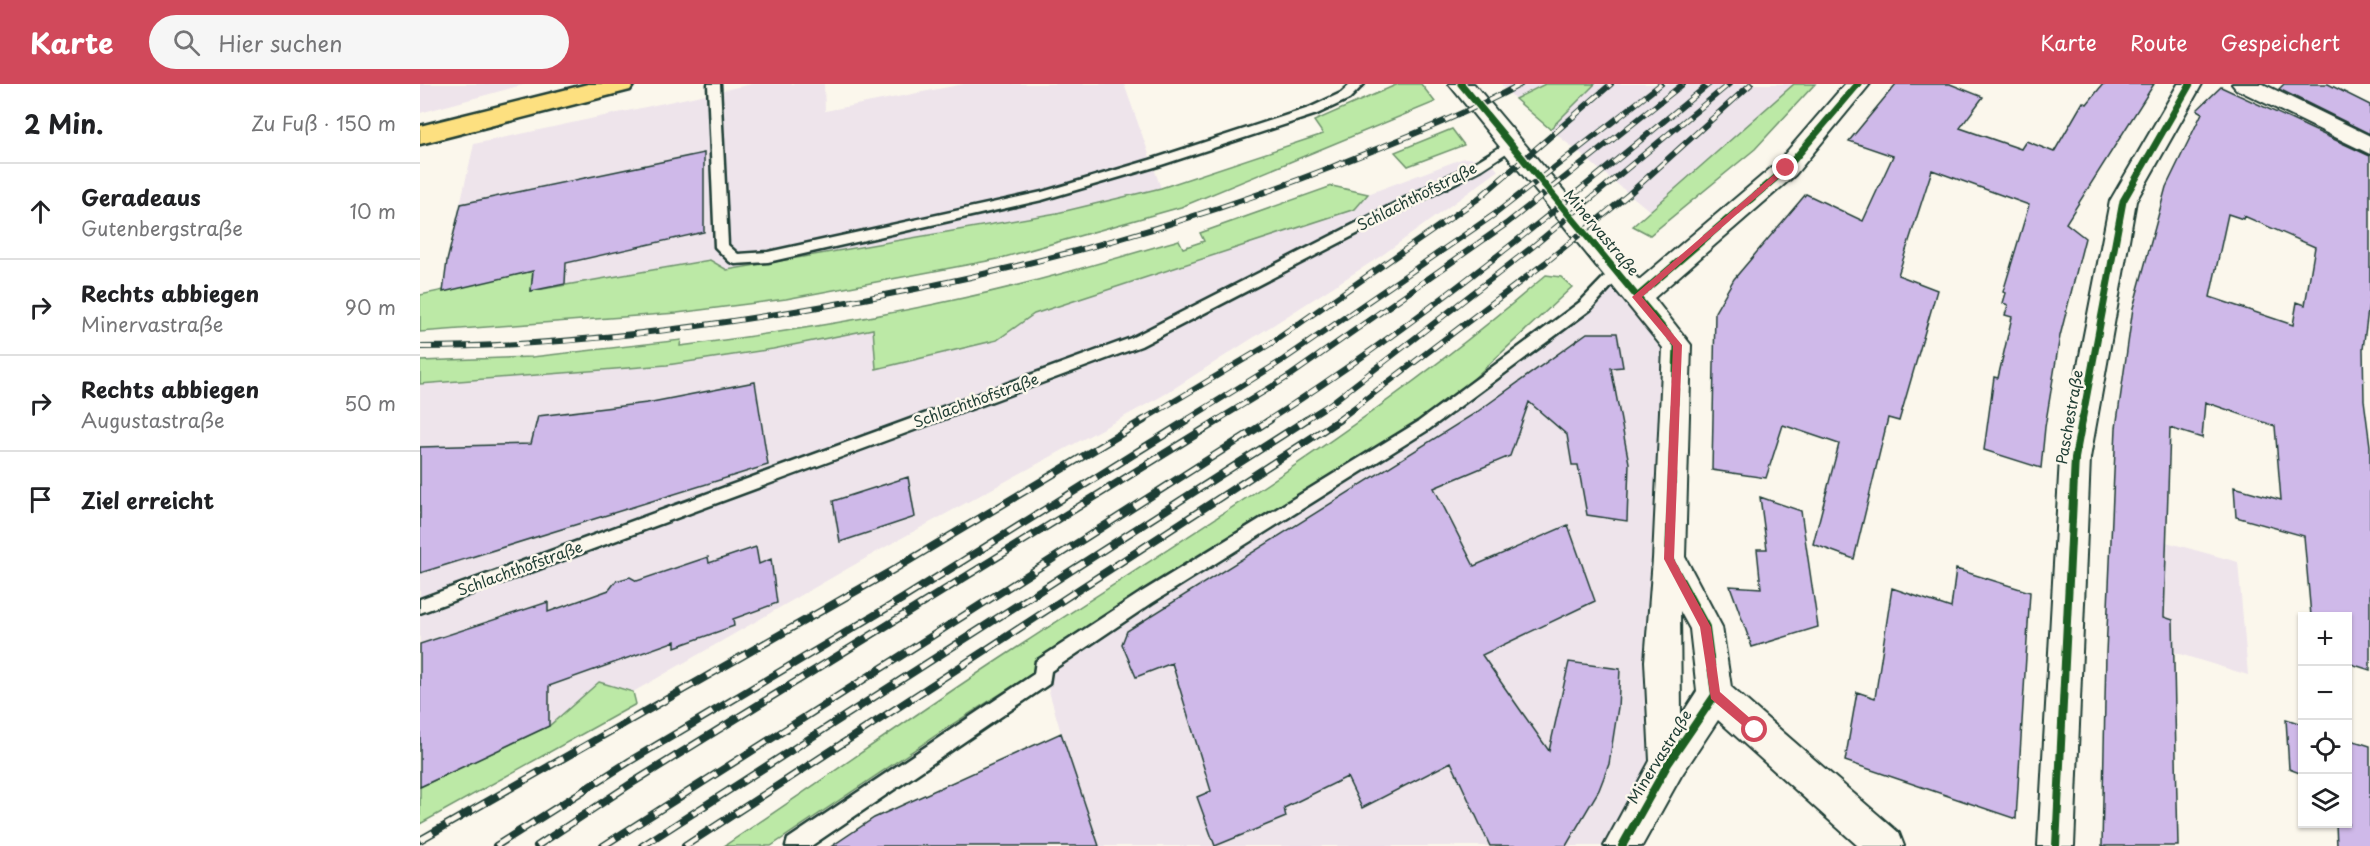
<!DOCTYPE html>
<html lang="de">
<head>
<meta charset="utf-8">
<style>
	:root { --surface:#fff; --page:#f6f6f6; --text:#202124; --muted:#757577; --line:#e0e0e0; --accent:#d1495b }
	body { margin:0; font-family:"Playpen Sans",sans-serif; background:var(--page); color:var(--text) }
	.controls { position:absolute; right:18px; bottom:18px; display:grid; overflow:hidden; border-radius:0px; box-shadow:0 2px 4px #0004 }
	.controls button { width:54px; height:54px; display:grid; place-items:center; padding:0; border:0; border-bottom:2px solid var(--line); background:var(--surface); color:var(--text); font:30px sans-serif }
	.stop { position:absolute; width:18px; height:18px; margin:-14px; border:4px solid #d1495b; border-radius:50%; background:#fff }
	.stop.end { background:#d1495b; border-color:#fff; box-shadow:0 2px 6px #0008 }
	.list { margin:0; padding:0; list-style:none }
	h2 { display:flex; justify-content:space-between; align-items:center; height:78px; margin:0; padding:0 24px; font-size:26px }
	h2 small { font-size:20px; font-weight:400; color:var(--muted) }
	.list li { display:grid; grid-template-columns:39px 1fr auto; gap:18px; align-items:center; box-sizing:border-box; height:96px; padding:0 24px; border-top:2px solid var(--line) }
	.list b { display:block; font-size:22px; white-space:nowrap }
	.list p { margin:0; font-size:20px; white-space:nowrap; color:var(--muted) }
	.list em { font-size:20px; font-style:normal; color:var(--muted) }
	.icon { flex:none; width:33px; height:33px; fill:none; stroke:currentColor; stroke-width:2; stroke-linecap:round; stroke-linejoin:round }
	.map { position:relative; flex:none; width:1950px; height:762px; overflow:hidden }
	header { display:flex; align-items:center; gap:36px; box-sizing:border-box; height:84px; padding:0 30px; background:var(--accent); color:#fff }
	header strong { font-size:28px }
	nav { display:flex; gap:33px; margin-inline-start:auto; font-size:21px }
	.search { width:420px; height:54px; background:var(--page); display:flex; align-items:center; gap:15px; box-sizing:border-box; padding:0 21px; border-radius:33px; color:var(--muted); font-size:22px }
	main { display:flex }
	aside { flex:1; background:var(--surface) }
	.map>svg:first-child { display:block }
	.built { fill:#eee4eb }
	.green { fill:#bce9a6; stroke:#6e936d; stroke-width:1.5 }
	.building { fill:#cfb9e9; stroke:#1f3d34; stroke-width:1.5; fill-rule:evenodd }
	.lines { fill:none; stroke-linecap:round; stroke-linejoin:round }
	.lane-casing { stroke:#1f3d34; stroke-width:5 }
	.street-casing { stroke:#1f3d34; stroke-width:4 }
	.primary-casing { stroke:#1f3d34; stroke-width:5 }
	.lane { fill:#fbf7ec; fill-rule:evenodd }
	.street { fill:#fbf7ec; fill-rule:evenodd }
	.primary { fill:#fde080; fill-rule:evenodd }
	.rail-far1-casing { stroke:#1f3d34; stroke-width:6 }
	.rail-casing { stroke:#1f3d34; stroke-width:8 }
	.rail-far1 { stroke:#fbf7ec; stroke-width:4; stroke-dasharray:12; stroke-linecap:butt }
	.rail { stroke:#fbf7ec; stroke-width:5; stroke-dasharray:15; stroke-linecap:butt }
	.cycleway-far1-casing { stroke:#fbf7ec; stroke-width:10 }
	.cycleway-casing { stroke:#fbf7ec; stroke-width:12 }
	.cycleway-far1 { stroke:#1b5e20; stroke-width:7 }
	.cycleway { stroke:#1b5e20; stroke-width:8 }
	.route { fill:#d1495b }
	.labels { text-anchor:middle; stroke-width:5; stroke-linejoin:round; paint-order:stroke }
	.street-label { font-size:15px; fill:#1f3d34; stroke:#fbf7ec }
</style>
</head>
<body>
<header>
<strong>Karte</strong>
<div class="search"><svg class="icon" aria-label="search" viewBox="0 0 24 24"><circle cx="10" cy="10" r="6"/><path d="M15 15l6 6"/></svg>Hier suchen</div>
<nav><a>Karte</a><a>Route</a><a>Gespeichert</a></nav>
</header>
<main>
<aside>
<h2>2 Min.<small>Zu Fuß · 150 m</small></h2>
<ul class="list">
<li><svg class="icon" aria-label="ahead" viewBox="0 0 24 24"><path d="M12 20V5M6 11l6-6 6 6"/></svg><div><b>Geradeaus</b><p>Gutenbergstraße</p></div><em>10 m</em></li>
<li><svg class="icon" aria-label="right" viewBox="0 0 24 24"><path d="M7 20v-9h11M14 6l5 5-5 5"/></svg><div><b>Rechts abbiegen</b><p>Minervastraße</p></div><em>90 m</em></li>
<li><svg class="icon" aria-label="right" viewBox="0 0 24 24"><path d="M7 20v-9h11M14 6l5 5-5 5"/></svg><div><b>Rechts abbiegen</b><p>Augustastraße</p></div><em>50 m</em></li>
<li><svg class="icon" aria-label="arrive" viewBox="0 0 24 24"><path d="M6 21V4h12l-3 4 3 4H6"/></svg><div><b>Ziel erreicht</b></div></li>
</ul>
</aside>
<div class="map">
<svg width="1950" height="762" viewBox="0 0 1950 762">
	<rect width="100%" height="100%" fill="#fbf7ec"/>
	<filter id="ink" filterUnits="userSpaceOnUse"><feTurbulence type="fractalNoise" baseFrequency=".0167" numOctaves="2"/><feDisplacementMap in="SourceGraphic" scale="12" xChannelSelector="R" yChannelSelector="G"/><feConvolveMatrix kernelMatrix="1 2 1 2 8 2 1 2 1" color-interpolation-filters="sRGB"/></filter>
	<g filter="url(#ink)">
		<path class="built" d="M 0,0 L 106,0 L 0,29 Z
			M 332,0 L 404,0 L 405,27 L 544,0 L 704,0 L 741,104 L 637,129 L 307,186 L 290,176 L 111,207 L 113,188 L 23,208 L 27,177 L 54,60 Z
			M 1081,0 L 1123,0 L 1095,15 Z
			M 1175,0 L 1374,0 L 1230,127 L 1130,45 Z
			M 1044,74 L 1069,75 L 1078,87 L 961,172 L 742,312 L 467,462 L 213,608 L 179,598 L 129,642 L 0,703 L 0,300 L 247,281 L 353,265 L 454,245 L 763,166 L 930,106 L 948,110 Z
			M 1196,189 L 1257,261 L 1248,680 L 1202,762 L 412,762 L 455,733 L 641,649 L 622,583 L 862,429 L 1165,222 Z
			M 1696,344 L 1750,361 L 1746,458 L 1818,478 L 1828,591 L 1688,548 Z"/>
		<path class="green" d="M 978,0 L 1001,0 L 1015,18 L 761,123 L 578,175 L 366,215 L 257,229 L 0,248 L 0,211 L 113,187 L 111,207 L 290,176 L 307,186 L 637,129 L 741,104 L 903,50 L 894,37 Z
			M 1125,0 L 1175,0 L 1130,45 L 1095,15 Z
			M 1374,0 L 1395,0 L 1335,65 L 1230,151 L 1213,142 Z
			M 1032,45 L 1044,61 L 988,82 L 975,68 Z
			M 912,102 L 948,110 L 935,125 L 614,230 L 577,256 L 456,285 L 453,245 L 353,265 L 247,281 L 0,300 L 0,277 L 112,273 L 261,256 L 260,262 C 352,250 443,236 534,216 C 610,200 684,178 759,156 L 763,164 L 784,157 L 780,149 Z
			M 1126,191 L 1141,193 L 1152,203 L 1003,342 L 530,642 L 351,762 L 304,762 C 405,695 503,624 604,559 C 783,442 965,331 1126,191 Z
			M 179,598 L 213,608 L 216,620 L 0,740 L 0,703 L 129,642 Z"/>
		<path class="building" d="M 1476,0 L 1530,0 L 1563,13 L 1540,44 L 1601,65 L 1606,57 L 1634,68 L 1663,18 L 1667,20 L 1683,0 L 1734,0 L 1646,139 L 1665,154 L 1640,252 L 1625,343 L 1621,384 L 1564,366 L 1574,293 L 1578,294 L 1592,233 L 1585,231 L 1588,221 L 1583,219 L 1586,209 L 1583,208 L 1609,121 L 1512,86 L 1478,191 L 1517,206 L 1479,337 L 1468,334 L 1434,475 L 1393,460 L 1419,360 L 1363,341 L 1346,394 L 1292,386 L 1295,228 L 1314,195 L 1386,110 L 1443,137 L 1473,72 L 1429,57 Z
			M 1864,0 L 1908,0 L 1950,21 L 1950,50 L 1859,5 Z
			M 1801,3 L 1950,72 L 1950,211 L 1943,265 L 1944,316 L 1950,362 L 1950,586 L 1928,579 L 1928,532 L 1891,532 L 1884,452 L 1816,433 L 1814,403 L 1861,416 L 1855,342 L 1785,318 L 1782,354 L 1750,344 L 1744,533 L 1753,536 L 1758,762 L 1682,762 L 1686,569 L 1696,344 L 1713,224 L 1746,103 L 1782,29 L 1777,26 ZM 1808,130 L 1823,135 L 1824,132 L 1895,163 L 1885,221 L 1877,218 L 1873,241 L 1790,213 Z
			M 284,69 L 284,148 L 146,179 L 145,200 L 111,207 L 113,187 L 23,208 L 27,177 L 41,120 Z
			M 1167,249 L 1197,249 L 1203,283 L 1191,284 L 1209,379 L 1207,437 L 1167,431 L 1158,381 L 1152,381 L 1147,351 L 1109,318 L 1090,372 L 1014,404 L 1054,482 L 1148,441 L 1175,517 L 1062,571 L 1129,667 L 1149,578 L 1200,585 L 1198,623 L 1189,680 L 1179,706 L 1146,762 L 1070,762 L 1031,678 L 942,724 L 927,693 L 864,724 L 866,733 L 795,762 L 777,713 L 791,707 L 752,579 L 716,593 L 702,560 L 707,547 L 1057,328 Z
			M 335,298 L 348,381 L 0,489 L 0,363 L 111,360 L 118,332 L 227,319 Z
			M 488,393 L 495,433 L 420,458 L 413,417 Z
			M 1340,413 L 1381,427 L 1398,543 L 1332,563 L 1310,502 L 1341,504 L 1337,465 L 1347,465 Z
			M 336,463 L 339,480 L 351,475 L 357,519 L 313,535 L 314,542 L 255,563 L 255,557 L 129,602 L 129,642 L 0,703 L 0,560 L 128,518 L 128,528 L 189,506 L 196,497 L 210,493 L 217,497 L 288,473 L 289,479 Z
			M 1536,485 L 1610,508 L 1596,735 L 1425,677 L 1437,608 L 1455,614 L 1472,504 L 1531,524 Z
			M 1866,635 L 1882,640 L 1882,690 L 1869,685 Z
			M 641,649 L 679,762 L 412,762 L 454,734 Z
			M 1928,655 L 1950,662 L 1950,762 L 1917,762 L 1916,740 L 1928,740 Z"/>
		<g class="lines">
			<g class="lane-casing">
				<path id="lane" d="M 288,0 L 300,0 L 308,161 L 318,170 L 348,168 L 622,108 L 730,76 L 889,24 L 921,9 L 931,0 L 944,0 L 929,15 L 897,30 L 738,82 L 622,116 L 348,178 L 315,180 L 310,178 L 295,163 Z
					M 1090,57 L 1094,58 L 1094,64 L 1062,85 L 721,262 L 0,529 L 0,515 L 711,254 L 1054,79 Z
					M 1196,184 L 1203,189 L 1201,192 L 1170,226 L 1008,346 L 732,519 L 631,587 L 629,600 L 391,762 L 366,762 L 368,755 L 614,590 L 616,577 L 720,509 L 998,338 L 1160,218 L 1191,186 Z"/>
			</g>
			<g class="street-casing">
				<path id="street" d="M 1029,0 L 1054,0 L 1219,196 L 1357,79 L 1425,0 L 1450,0 L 1375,91 L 1234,214 L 1271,261 L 1265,473 L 1302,543 L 1311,603 L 1479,749 L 1484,762 L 1438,762 L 1298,636 L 1261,692 L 1222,762 L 1184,762 L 1230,677 L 1225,577 L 1233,475 L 1243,264 ZM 1260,527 L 1270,545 L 1277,607 L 1261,632 Z
					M 1758,0 L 1782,0 L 1716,117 L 1670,374 L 1654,762 L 1618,762 L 1640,374 L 1690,117 Z
					M 1812,0 L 1843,0 L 1950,52 L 1950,70 L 1816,5 Z"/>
			</g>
			<g class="primary-casing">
				<path id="primary" d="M 168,0 L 214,0 L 210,6 L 0,60 L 0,42 Z"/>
			</g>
			<use href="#lane" class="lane"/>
			<use href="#street" class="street"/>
			<use href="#primary" class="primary"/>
			<g class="rail-far1-casing">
				<path id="rail-far1" d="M 0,263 C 130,263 259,247 387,225 C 567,195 743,149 912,83 C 976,57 1040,33 1101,0
					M 721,337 L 850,260 L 1059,114 L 1191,0
					M 765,337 L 863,276 L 1075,130 L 1241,0
					M 796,337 L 871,291 L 1086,140 L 1263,0
					M 847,337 C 1003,237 1146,118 1289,0
					M 883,337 L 910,320 L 1111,164 L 1309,0
					M 917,337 L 1125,179 L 1209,110 L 1331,0"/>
			</g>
			<g class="rail-casing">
				<path id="rail" d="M 0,756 L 473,486 L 724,336
					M 76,762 L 210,677 L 482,515 L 768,336
					M 117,762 L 212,699 L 799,336
					M 183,762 L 850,336
					M 222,762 L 886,336
					M 265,762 L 919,336"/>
			</g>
			<use href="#rail-far1" class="rail-far1"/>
			<use href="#rail" class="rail"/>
			<g class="cycleway-far1-casing">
				<path id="cycleway-far1" d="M 1041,0 L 1257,261 L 1254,337
					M 1217,213 L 1366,85 L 1438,0
					M 1662,337 L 1703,117 L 1770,0"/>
			</g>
			<g class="cycleway-casing">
				<path id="cycleway" d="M 1202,762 L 1248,680 L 1295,611 L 1286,543 L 1249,475 L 1254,336
					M 1636,762 L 1655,374 L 1662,336"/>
			</g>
			<use href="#cycleway-far1" class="cycleway-far1"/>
			<use href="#cycleway" class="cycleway"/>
		</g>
	</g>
	<path class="route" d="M 1363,83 L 1370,84 L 1222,213 L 1262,261 L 1254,475 L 1291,543 L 1300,608 L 1339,642 L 1339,650 L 1335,652 L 1291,615 L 1280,543 L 1244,475 L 1253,262 L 1212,213 Z"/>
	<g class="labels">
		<g class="street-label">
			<text transform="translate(997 113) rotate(-27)" y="5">Schlachthofstraße</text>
			<text transform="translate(1181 149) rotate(50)" y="5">Minervastraße</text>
			<text transform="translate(556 317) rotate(-20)" y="5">Schlachthofstraße</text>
			<text transform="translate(1650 333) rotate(-80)" y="5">Paschestraße</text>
			<text transform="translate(100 485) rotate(-20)" y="5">Schlachthofstraße</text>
			<text transform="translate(1240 673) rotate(-58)" y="5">Minervastraße</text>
		</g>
	</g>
</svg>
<div class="controls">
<button>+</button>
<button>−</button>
<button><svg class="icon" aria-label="locate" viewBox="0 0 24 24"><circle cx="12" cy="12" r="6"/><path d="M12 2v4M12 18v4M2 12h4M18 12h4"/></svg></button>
<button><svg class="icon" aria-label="layers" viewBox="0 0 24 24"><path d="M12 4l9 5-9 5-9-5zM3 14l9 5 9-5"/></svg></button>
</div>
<div class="stop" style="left:1335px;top:646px"></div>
<div class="stop end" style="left:1366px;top:84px"></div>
</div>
</main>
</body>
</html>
